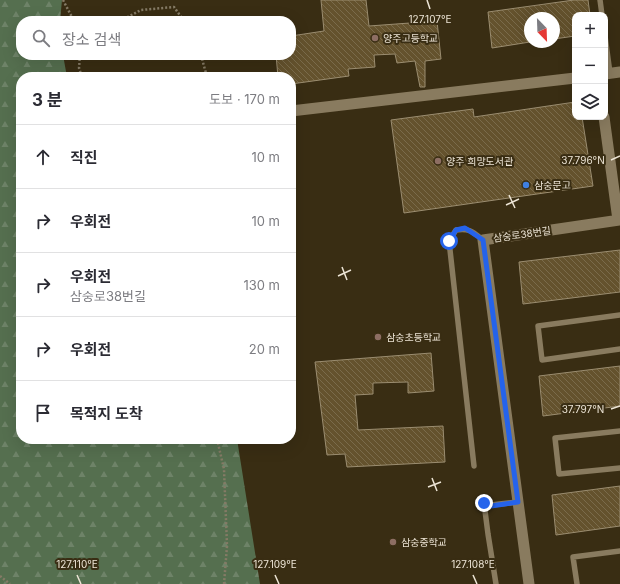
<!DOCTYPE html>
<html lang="ko">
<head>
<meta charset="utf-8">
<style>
	:root { --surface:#fff; --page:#f2f2f3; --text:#2b2b33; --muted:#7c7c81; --line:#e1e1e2 }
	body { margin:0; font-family:Inter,"Noto Sans KR",sans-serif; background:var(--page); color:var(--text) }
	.controls { position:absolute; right:12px; top:12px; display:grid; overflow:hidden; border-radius:8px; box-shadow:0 4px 16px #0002 }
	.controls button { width:36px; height:36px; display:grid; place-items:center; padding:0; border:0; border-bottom:1px solid var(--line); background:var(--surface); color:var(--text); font:20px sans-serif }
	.compass { position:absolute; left:524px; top:12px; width:36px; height:36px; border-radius:50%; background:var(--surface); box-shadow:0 4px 16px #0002; rotate:157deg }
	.stop { position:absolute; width:12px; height:12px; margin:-9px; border:3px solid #2563eb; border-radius:50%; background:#fff }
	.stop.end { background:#2563eb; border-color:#fff; box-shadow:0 1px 4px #0008 }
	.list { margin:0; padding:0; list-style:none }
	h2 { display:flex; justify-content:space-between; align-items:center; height:52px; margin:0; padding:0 16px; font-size:17px }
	h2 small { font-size:13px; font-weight:400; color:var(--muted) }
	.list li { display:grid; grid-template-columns:26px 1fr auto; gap:12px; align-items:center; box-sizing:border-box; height:64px; padding:0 16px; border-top:1px solid var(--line) }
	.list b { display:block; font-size:15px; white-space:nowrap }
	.list p { margin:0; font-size:13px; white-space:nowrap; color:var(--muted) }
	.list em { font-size:13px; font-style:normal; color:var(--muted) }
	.icon { flex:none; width:22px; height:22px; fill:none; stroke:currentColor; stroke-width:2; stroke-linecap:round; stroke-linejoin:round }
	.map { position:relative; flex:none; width:620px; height:584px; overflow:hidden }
	.search { position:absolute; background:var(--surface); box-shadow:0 4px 16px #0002; left:16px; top:16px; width:280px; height:44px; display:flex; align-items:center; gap:10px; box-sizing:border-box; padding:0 14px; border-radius:16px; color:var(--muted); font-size:15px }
	.panel { position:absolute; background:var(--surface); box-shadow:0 4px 16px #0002; left:16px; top:72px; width:280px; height:372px; border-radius:16px }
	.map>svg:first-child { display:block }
	.forest { fill:url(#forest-firs) }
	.building { fill:url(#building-back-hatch); stroke:#9b8d70 }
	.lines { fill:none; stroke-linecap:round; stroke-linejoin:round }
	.path { stroke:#857b66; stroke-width:2.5; stroke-dasharray:2 2; stroke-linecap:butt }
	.lane { stroke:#897b5f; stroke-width:5.5 }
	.street { stroke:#897b5f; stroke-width:11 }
	.route { stroke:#2563eb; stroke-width:5 }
	.ticks { fill:none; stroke:#ede5d6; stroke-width:1.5 }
	.education-dot { fill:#8d6e63; stroke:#392d13; stroke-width:1.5 }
	.shop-dot { fill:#3f7fe0; stroke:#392d13; stroke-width:1.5 }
	.labels { text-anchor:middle; stroke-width:4; stroke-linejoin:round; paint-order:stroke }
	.poi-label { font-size:10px; fill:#ede5d6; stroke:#392d13; text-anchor:start }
	.street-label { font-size:10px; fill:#ede5d6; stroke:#392d13 }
	.ticks-label { font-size:10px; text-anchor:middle; fill:#ede5d6; stroke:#392d13; stroke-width:4; stroke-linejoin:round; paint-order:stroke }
</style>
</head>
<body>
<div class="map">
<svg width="620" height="584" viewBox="0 0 620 584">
	<defs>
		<pattern id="forest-firs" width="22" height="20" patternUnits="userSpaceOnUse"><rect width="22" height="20" fill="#556f4f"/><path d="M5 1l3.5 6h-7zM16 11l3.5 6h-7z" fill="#6e8368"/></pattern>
		<pattern id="building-back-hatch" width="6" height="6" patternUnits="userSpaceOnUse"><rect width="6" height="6" fill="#64522d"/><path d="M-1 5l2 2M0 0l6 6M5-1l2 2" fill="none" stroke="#7a6b4b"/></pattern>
	</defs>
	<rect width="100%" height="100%" fill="#392d13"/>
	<path class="forest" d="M 0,0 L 62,0 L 60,21 L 21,21 L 21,55 L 63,55 L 67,77 L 21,77 L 21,439 L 237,439 L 260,584 L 0,584 Z"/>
	<path class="building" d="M 321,0 L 366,0 L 369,26 L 437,21 L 441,59 L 425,61 L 425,87 L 420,87 L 415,61 L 397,63 L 395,54 L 374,55 L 375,67 L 348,69 L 349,76 L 291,84 L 291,77 L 278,77 L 276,55 L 291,55 L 291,36 L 324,31 Z
		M 574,0 L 588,0 L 590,15 L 575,15 L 575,36 L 554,39 L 554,18 L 530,18 L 530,42 L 492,48 L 488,12 Z
		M 575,102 L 575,117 L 582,117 L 593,186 L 404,213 L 391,120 L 473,109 L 474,117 Z
		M 620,250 L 620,292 L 523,304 L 519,262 Z
		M 431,353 L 434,391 L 408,393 L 408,382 L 373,383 L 373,394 L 355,395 L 358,430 L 443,426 L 445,462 L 347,467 L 345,454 L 327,455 L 315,362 Z
		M 620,366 L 620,406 L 543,416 L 539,376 Z
		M 620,486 L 620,526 L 556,535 L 552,495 Z"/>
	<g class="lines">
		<path class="path" d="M 63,0 L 74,21
			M 120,21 L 141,10 L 174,7 L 184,21
			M 80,55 L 79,68 L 82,77
			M 201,55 L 207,77
			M 217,439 L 224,469 L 227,546 L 224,584
			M 0,576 L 10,584"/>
		<path class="lane" d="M 600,0 L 602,15
			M 605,36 L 610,73
			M 620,315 L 538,326 L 542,360 L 620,349
			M 620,431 L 555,438 L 559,474 L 620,468
			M 474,466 L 449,241 L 456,230 C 470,228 473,232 483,240
			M 496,584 L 488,534 L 484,503 L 491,505 L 518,502
			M 577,584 L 573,557 L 620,551"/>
		<path class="street" d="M 605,74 L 620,72
			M 291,111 L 575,78
			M 604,117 L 618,220
			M 529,584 L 483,240 L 620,220"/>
	</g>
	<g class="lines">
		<path class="route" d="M 449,241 L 456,230 L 465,228 L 483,240 L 518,502 L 491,506 L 484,503"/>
	</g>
	<path class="ticks" d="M 427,0 L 430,9M 611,160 L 620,156M 509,195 L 515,208M 506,205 L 519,199M 342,267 L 347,280M 338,276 L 351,270M 611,409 L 620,406M 432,478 L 437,491M 428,487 L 441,482M 77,575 L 81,584M 275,575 L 279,584M 473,575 L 477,584"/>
	<g class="education-dot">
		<circle cx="375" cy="38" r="4"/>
		<circle cx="438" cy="161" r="4"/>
		<circle cx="378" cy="337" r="4"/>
		<circle cx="393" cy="542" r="4"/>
	</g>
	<circle class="shop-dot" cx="526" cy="185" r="4"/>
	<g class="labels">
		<g class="poi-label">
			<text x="383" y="42">양주고등학교</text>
			<text x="446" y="165">양주 희망도서관</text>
			<text x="534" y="189">삼숭문고</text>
			<text x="386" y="341">삼숭초등학교</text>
			<text x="401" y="546">삼숭중학교</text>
		</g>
		<g class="street-label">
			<text transform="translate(522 234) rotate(-8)" y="4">삼숭로38번길</text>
		</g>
	</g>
	<g class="ticks-label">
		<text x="430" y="23">127.107°E</text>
		<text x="583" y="164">37.796°N</text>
		<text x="583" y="413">37.797°N</text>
		<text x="77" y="568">127.110°E</text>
		<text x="275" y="568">127.109°E</text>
		<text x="473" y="568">127.108°E</text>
	</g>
</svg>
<div class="controls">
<button>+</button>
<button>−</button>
<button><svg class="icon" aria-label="layers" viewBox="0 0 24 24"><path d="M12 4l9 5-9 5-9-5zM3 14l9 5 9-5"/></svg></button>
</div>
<svg class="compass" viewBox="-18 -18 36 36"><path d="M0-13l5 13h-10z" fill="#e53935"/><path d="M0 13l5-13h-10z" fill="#7c7c81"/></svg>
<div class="stop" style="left:449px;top:241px"></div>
<div class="stop end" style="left:484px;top:503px"></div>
<div class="search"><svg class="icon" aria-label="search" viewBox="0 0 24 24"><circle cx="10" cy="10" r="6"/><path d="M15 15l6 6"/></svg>장소 검색</div>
<section class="panel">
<h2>3 분<small>도보 · 170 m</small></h2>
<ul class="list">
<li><svg class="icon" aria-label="ahead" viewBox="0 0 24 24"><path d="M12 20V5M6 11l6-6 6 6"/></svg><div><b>직진</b></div><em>10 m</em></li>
<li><svg class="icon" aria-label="right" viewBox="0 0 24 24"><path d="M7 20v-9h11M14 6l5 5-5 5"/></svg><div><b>우회전</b></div><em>10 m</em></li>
<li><svg class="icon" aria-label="right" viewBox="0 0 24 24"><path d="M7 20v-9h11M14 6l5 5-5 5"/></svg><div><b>우회전</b><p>삼숭로38번길</p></div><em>130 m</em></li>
<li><svg class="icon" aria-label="right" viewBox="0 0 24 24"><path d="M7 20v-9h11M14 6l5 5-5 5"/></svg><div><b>우회전</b></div><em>20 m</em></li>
<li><svg class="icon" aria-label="arrive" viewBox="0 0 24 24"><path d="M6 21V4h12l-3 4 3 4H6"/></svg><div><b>목적지 도착</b></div></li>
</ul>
</section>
</div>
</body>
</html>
